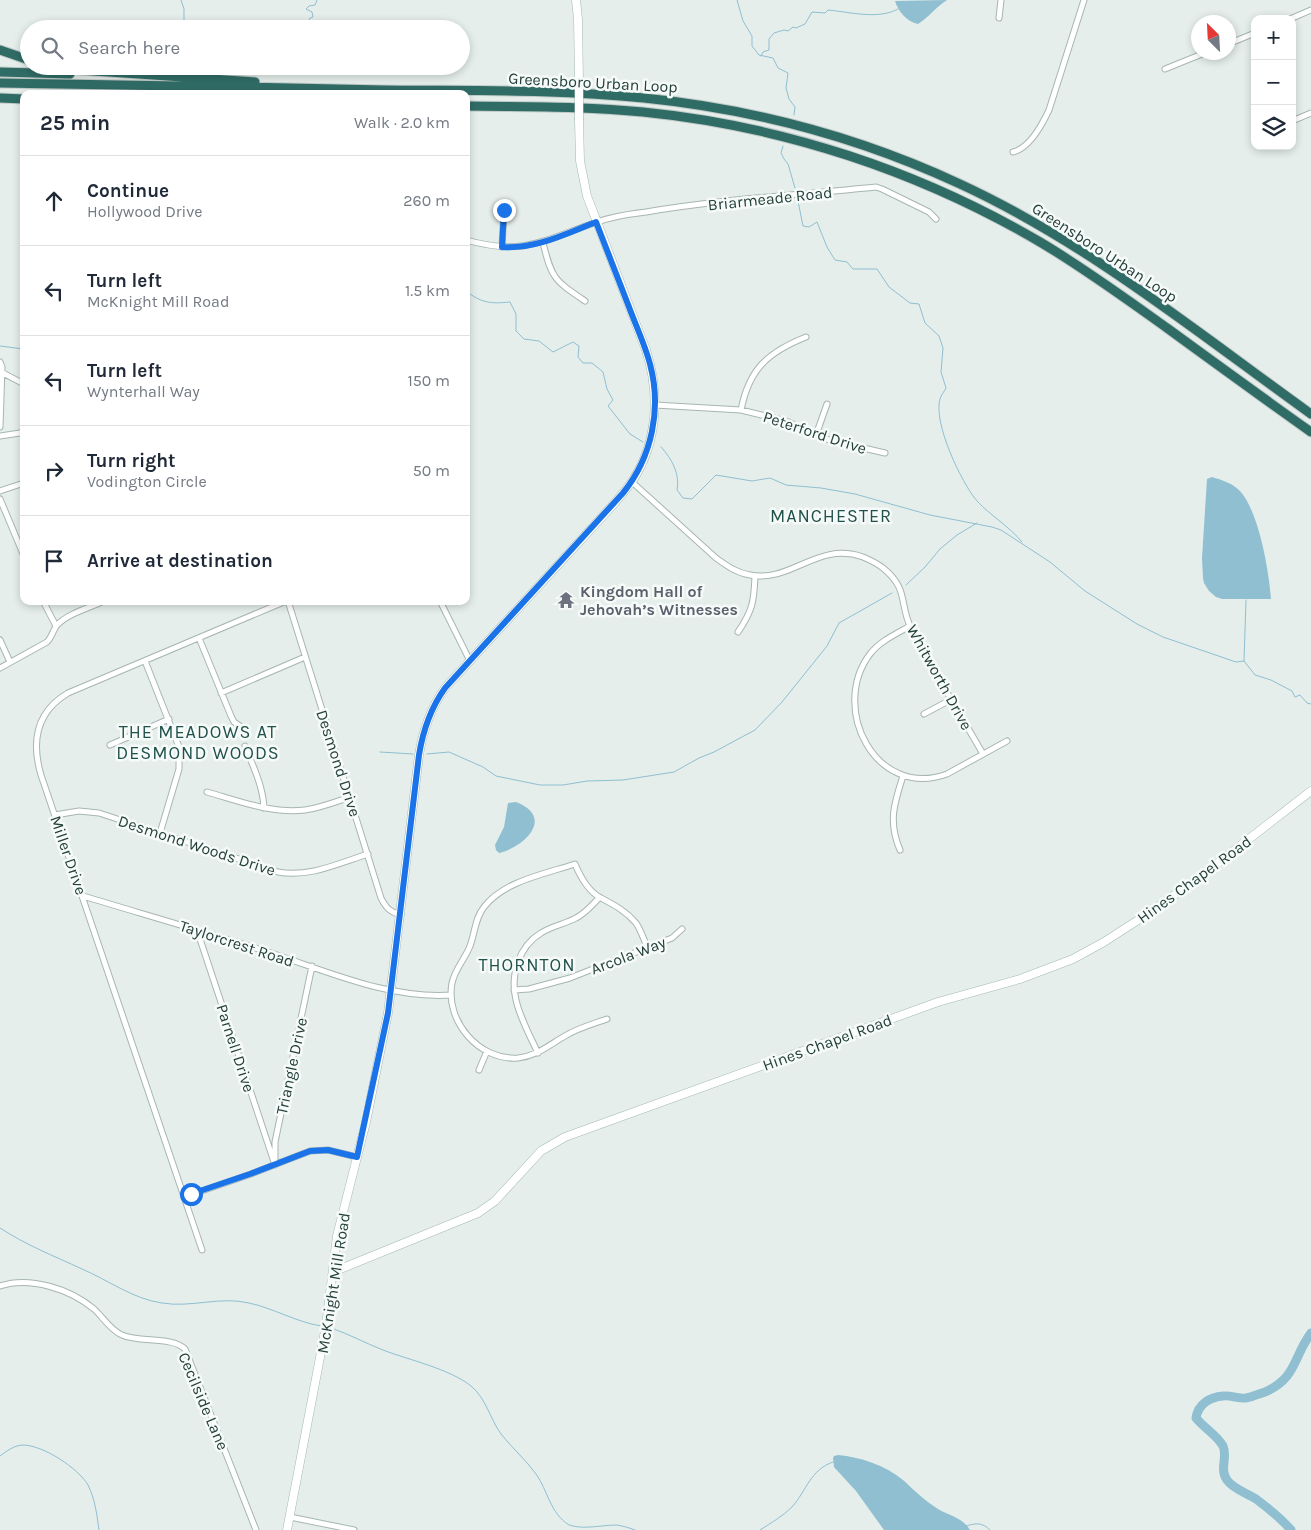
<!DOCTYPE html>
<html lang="en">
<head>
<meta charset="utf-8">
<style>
	:root { --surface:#fff; --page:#f2f2f3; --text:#1f2937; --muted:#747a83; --line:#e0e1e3 }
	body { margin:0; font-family:Karla,sans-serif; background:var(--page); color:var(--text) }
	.controls { position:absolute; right:15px; top:15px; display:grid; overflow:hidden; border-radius:10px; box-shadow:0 2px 8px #0003 }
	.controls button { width:45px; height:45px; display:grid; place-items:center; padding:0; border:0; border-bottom:1px solid var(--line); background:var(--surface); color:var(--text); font:25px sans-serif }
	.compass { position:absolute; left:1191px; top:15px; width:45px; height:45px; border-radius:50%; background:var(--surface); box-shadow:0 2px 8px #0003; rotate:336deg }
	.stop { position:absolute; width:15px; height:15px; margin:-11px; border:4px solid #1a73e8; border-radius:50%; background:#fff }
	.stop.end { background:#1a73e8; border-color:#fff; box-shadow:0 1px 5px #0008 }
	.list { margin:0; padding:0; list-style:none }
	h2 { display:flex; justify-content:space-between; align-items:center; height:65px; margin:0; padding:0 20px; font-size:21px }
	h2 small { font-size:16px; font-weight:400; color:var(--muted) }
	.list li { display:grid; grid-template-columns:32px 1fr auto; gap:15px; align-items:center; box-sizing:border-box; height:90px; padding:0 20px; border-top:1px solid var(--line) }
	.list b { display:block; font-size:19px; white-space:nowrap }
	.list p { margin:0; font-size:16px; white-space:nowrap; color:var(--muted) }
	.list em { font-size:16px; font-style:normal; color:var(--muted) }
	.icon { flex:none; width:28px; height:28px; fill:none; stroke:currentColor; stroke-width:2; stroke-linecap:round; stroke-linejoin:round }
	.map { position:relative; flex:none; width:1311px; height:1530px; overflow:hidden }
	.search { position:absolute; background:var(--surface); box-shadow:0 2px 8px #0003; left:20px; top:20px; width:450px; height:55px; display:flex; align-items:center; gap:12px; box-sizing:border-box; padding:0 18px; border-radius:28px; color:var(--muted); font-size:19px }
	.panel { position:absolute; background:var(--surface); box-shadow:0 2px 8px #0003; left:20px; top:90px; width:450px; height:515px; border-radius:10px }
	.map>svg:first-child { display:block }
	.water { fill:#8fbfd1 }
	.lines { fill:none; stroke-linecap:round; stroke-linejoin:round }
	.stream { stroke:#8fbfd1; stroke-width:1 }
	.river { stroke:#8fbfd1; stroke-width:9 }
	.street-casing { stroke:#a7b6b3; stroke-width:7 }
	.secondary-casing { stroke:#a3b9b4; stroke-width:9 }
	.highway-casing { stroke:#c2cac8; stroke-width:11 }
	.street { stroke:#fff; stroke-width:5 }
	.secondary { stroke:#fff; stroke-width:8 }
	.highway { stroke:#306c66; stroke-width:9 }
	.secondary-bridge-casing { stroke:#a3b9b4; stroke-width:9; stroke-linecap:butt }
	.secondary-bridge { stroke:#fff; stroke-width:8 }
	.route { stroke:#1a73e8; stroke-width:6 }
	.labels { text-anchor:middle; stroke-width:5; stroke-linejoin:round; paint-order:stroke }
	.street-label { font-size:16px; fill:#24403b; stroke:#f6faf8 }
	.worship-label { font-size:16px; font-weight:bold; fill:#5b616d; stroke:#f6faf8; text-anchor:start }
	.neighbourhood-label { font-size:18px; letter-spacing:1px; fill:#20524b; stroke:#f6faf8 }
</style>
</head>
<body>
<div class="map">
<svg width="1311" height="1530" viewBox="0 0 1311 1530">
	<rect width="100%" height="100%" fill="#e5eeeb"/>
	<path class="water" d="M 947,0 C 936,7 929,17 918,24 C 907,22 898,11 895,1 Z
		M 1212,477 C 1222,480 1232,483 1240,491 C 1259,512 1269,571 1271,599 L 1222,599 L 1216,597 L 1209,591 L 1204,583 L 1203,578 L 1202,558 L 1207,479 Z
		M 516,802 C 555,817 525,847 499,853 L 496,850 L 495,845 L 504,827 L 508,803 Z
		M 838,1455 C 860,1457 885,1465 903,1480 C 914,1490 925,1501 938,1509 C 950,1516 963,1518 970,1530 L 884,1530 L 856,1491 L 834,1467 L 833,1458 L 834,1456 Z"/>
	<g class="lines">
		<path class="stream" d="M 181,0 L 184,9 L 184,22 L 191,29
			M 737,0 L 743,21 L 752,36 L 752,46 L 759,55 L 773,58 L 778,68 L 788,73 L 786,88 L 789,99 L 795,107 L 794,115
			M 304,29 L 310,18 L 313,17 L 312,12 L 306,9 L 309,6 L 315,5 L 317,0
			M 761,56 L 763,52 L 769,50 L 769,39 L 774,33 L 784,30 L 788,31 L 793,27 L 796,28 L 805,24 L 812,12 L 825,13 L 828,10 C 850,12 878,20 898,9
			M 285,66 L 285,67
			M 783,146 L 781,153 L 784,159 L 788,164 L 795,188
			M 798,201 L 803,226 L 809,227 L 817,222 L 827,247 L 835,260 L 847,262 L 853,269 L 877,269 L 889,287 L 910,303 L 919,304 L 925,323 L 939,336 L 943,348 L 941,372 L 946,388 C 944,392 941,395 940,399 C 933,423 961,482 977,501 C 991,516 1009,526 1022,542
			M 466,291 C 481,303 491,304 510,302 L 516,314 L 516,331 L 524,339 L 539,341 L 553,352 L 573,342 L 579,346 L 578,357 L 583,363 L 592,363 L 603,372 L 607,389 L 613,400 L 608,406 L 630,434 L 643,442
			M 0,346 L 24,349
			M 661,447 C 672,459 680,474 677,490 L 683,498 L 692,499 L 716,475 L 752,481 L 770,478 L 786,485 L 821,488 L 855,494 L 930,515 L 992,527 L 1001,530 L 1050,562 L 1085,591 L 1137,624 L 1163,637 L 1236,662 L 1244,661
			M 906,585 L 925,567 L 940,549 L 957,535 L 977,523
			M 1246,600 L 1244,661 L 1255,675 L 1271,680 L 1292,691 L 1295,697 L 1300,695 L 1307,703 L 1311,704
			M 380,752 L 413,754
			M 427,754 L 449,752 L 483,767 L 496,776 L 540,785 L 563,785 L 587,781 L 623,780 L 674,772 L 699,758 L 714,752 L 755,730 L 782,702 L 827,646 L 839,623 L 892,593
			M 0,1228 C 26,1245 54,1256 82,1269 C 108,1280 133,1299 162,1303 C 191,1308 220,1296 249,1303 C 273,1308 296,1322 321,1326
			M 331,1328 C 349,1334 365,1343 383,1350 C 409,1360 450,1369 471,1386 C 486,1398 490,1419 501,1434 C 512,1448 526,1460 536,1474 C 548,1491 550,1513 569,1525 C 584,1530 601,1525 617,1525 C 623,1526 630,1528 635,1530
			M 0,1456 C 7,1451 14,1445 24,1445 C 44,1446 78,1468 88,1485 C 95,1499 97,1515 99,1530
			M 966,1526 C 976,1523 982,1522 990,1530
			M 760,1530 C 771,1523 783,1516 792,1507 C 807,1490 810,1470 833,1462"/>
		<path class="river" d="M 1291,1530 C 1281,1518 1268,1508 1256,1499 C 1247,1493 1233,1489 1227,1480 C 1219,1469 1228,1457 1223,1446 C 1217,1435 1204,1428 1196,1418 C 1198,1404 1210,1397 1223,1396 C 1231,1395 1239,1399 1246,1398 C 1252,1397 1259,1394 1265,1392 C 1297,1378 1293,1357 1311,1333"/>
		<g class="street-casing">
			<path id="street" d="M 999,18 L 1001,0
				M 1290,19 L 1311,10
				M 1228,44 L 1255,33
				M 1165,69 L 1207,52
				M 1292,121 L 1311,113
				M 1013,152 C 1030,148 1042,125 1049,110 L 1084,0
				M 466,240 C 523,256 542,241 594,223 C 610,217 629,214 646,212 C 722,199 800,195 876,187 L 882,189 L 929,212 L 936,219
				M 543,243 C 552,279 554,280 585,301
				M 502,247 L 504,210
				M 0,362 L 2,367 L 0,427
				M 1,372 L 24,384
				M 655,405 L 741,410 L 786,421 L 829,440 L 885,453
				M 741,410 C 749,369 768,352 806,337
				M 816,435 L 827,404
				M 0,436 L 20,433 L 24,430
				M 632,482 L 716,558 C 727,566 737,573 750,575 C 792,583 817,541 863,557 C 870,560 877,563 883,568 C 909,589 899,604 911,628 C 933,671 959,712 983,754
				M 0,491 L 24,483
				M 0,499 L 24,556
				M 43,601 L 56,626
				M 288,601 L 381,898 C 386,908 390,912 401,915
				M 440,601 L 470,661
				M 910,626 C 896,634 880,641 870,654 C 829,708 876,800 947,774 L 1007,741
				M 738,632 C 753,610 754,601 755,576
				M 199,638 L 231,716 L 234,722 L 240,726
				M 0,640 L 10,662
				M 145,661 L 179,747 L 179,769 L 160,833
				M 0,668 L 47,642 C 52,637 53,630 57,625 C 69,613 89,608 104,601
				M 221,693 L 305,657
				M 924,714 L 952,699
				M 110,745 L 169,719
				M 245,746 C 253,766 263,786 264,808
				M 207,792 C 239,801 272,814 305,810 C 320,808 335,802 350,797
				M 55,815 L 79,811 L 99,813 L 278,872 C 309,878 339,863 368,854
				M 900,850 C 888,822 894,804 903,776
				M 83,896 C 146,915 209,933 271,953 C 329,972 389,999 451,995
				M 197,930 L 275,1165
				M 514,990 L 529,989 L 570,978 L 672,938 L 682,929
				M 607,1019 C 593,1024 578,1028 565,1036 C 549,1045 537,1056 518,1058 C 479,1061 445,1021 452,983 C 455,969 465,959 470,946 C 475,933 475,918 484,907 C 504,881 545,874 575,864 C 580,876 589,892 601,898 C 614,905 626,911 636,923 C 641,930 644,941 648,948
				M 538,1053 C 530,1036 520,1018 516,1000 C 510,975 519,946 541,933 C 552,926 565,924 576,918 C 586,913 592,905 599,898
				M 479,1070 L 487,1051
				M 275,1160 L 275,1142 L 312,966
				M 184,1197 L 251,1174 L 310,1151 L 328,1150 L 357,1157
				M 202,1250 L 41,775 C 31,741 36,712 68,693 L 286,601
				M 0,1286 C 30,1276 70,1289 94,1309 C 103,1317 110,1330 122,1335 C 140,1343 171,1336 185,1349 L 256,1530
				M 290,1517 L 354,1530"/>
		</g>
		<g class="secondary-casing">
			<path id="secondary" d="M 576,0 L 578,19 L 579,81
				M 333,1272 L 478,1213 L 495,1201 L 541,1151 L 565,1137 L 938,1002 L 1020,979 L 1073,959 L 1104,942 L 1149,913 L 1201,876 L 1311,791
				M 287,1530 L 326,1326 L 337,1236 L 366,1122 L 388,1013 L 419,755 C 423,730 430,709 445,688 L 611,507 C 618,499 626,490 633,480 C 658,441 660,393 646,350 L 587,196 L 580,161 L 579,120"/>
		</g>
		<g class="highway-casing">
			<path id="highway" d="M 0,50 L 29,60
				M 55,66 L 80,70 L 255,82
				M 0,72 L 70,74
				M 0,83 C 128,85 257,87 385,90 C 471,91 558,89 644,98 C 753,109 861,138 960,184 C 1088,243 1198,333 1311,414
				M 0,98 L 24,99
				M 466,106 C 525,107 585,106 643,112 C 783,126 919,171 1040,242 C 1084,268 1125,298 1167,328 C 1215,363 1263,398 1311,432"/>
		</g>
		<use href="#street" class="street"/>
		<use href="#secondary" class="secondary"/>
		<use href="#highway" class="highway"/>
		<g class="secondary-bridge-casing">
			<path id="secondary-bridge" d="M 579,81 L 579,120"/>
		</g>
		<use href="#secondary-bridge" class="secondary-bridge"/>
	</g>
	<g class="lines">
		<path class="route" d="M 191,1194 L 250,1174 L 310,1151 L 328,1150 L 357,1157 L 388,1013 L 419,755 C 423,730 430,709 445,688 L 623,493 C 652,457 662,409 650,364 C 645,345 636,326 629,307 C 618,279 607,250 596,222 C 565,234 536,249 502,247 L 504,210"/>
	</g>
	<defs>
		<g id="temple-bare" transform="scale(1.35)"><path d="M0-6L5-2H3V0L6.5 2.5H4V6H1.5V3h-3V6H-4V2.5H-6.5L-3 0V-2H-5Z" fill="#6b7280" stroke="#f6faf8" stroke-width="2.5" paint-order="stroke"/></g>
	</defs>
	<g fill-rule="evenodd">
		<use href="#temple-bare" x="566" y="600"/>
	</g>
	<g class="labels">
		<g class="street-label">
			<text transform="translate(593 82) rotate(3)" y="6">Greensboro Urban Loop</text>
			<text transform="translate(770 198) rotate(-6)" y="6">Briarmeade Road</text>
			<text transform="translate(1105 252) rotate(33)" y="6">Greensboro Urban Loop</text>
			<text transform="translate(815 432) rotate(18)" y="6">Peterford Drive</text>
			<text transform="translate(940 677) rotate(61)" y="6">Whitworth Drive</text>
			<text transform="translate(339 763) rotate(72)" y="6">Desmond Drive</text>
			<text transform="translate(197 845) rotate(18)" y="6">Desmond Woods Drive</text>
			<text transform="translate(69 855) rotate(71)" y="6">Miller Drive</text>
			<text transform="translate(1194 879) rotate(-36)" y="6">Hines Chapel Road</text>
			<text transform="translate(237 943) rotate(18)" y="6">Taylorcrest Road</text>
			<text transform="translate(628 955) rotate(-21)" y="6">Arcola Way</text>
			<text transform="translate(827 1042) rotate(-20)" y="6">Hines Chapel Road</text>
			<text transform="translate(236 1048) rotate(72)" y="6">Parnell Drive</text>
			<text transform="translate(291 1066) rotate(-78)" y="6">Triangle Drive</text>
			<text transform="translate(333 1283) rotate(-81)" y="6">McKnight Mill Road</text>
			<text transform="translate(204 1401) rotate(67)" y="6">Cecilside Lane</text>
		</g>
		<g class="worship-label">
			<text x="580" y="597">Kingdom Hall of<tspan x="580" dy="18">Jehovah’s Witnesses</tspan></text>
		</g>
		<g class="neighbourhood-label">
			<text x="831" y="522">MANCHESTER</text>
			<text x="198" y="738">THE MEADOWS AT<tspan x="198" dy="21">DESMOND WOODS</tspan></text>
			<text x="527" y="971">THORNTON</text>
		</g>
	</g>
</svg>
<div class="controls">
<button>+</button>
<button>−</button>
<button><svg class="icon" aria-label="layers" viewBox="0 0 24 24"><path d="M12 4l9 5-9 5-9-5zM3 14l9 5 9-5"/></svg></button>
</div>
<svg class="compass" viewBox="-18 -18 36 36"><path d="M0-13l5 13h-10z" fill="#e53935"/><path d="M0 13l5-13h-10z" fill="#747a83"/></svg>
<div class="stop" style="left:191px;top:1194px"></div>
<div class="stop end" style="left:504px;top:210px"></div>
<div class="search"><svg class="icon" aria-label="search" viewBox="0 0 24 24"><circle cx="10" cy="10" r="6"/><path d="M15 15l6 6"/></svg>Search here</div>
<section class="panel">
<h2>25 min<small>Walk · 2.0 km</small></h2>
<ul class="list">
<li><svg class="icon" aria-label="ahead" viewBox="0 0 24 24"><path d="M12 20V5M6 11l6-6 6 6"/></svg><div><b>Continue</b><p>Hollywood Drive</p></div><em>260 m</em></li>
<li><svg class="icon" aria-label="left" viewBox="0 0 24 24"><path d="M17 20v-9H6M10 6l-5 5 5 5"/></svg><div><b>Turn left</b><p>McKnight Mill Road</p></div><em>1.5 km</em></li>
<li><svg class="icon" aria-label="left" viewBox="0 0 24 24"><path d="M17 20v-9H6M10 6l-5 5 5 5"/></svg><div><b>Turn left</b><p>Wynterhall Way</p></div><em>150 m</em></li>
<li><svg class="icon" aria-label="right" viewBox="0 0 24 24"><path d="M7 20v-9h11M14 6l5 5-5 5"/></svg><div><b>Turn right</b><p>Vodington Circle</p></div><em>50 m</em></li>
<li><svg class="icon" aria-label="arrive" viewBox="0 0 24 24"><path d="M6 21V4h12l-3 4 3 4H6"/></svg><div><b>Arrive at destination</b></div></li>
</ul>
</section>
</div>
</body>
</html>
